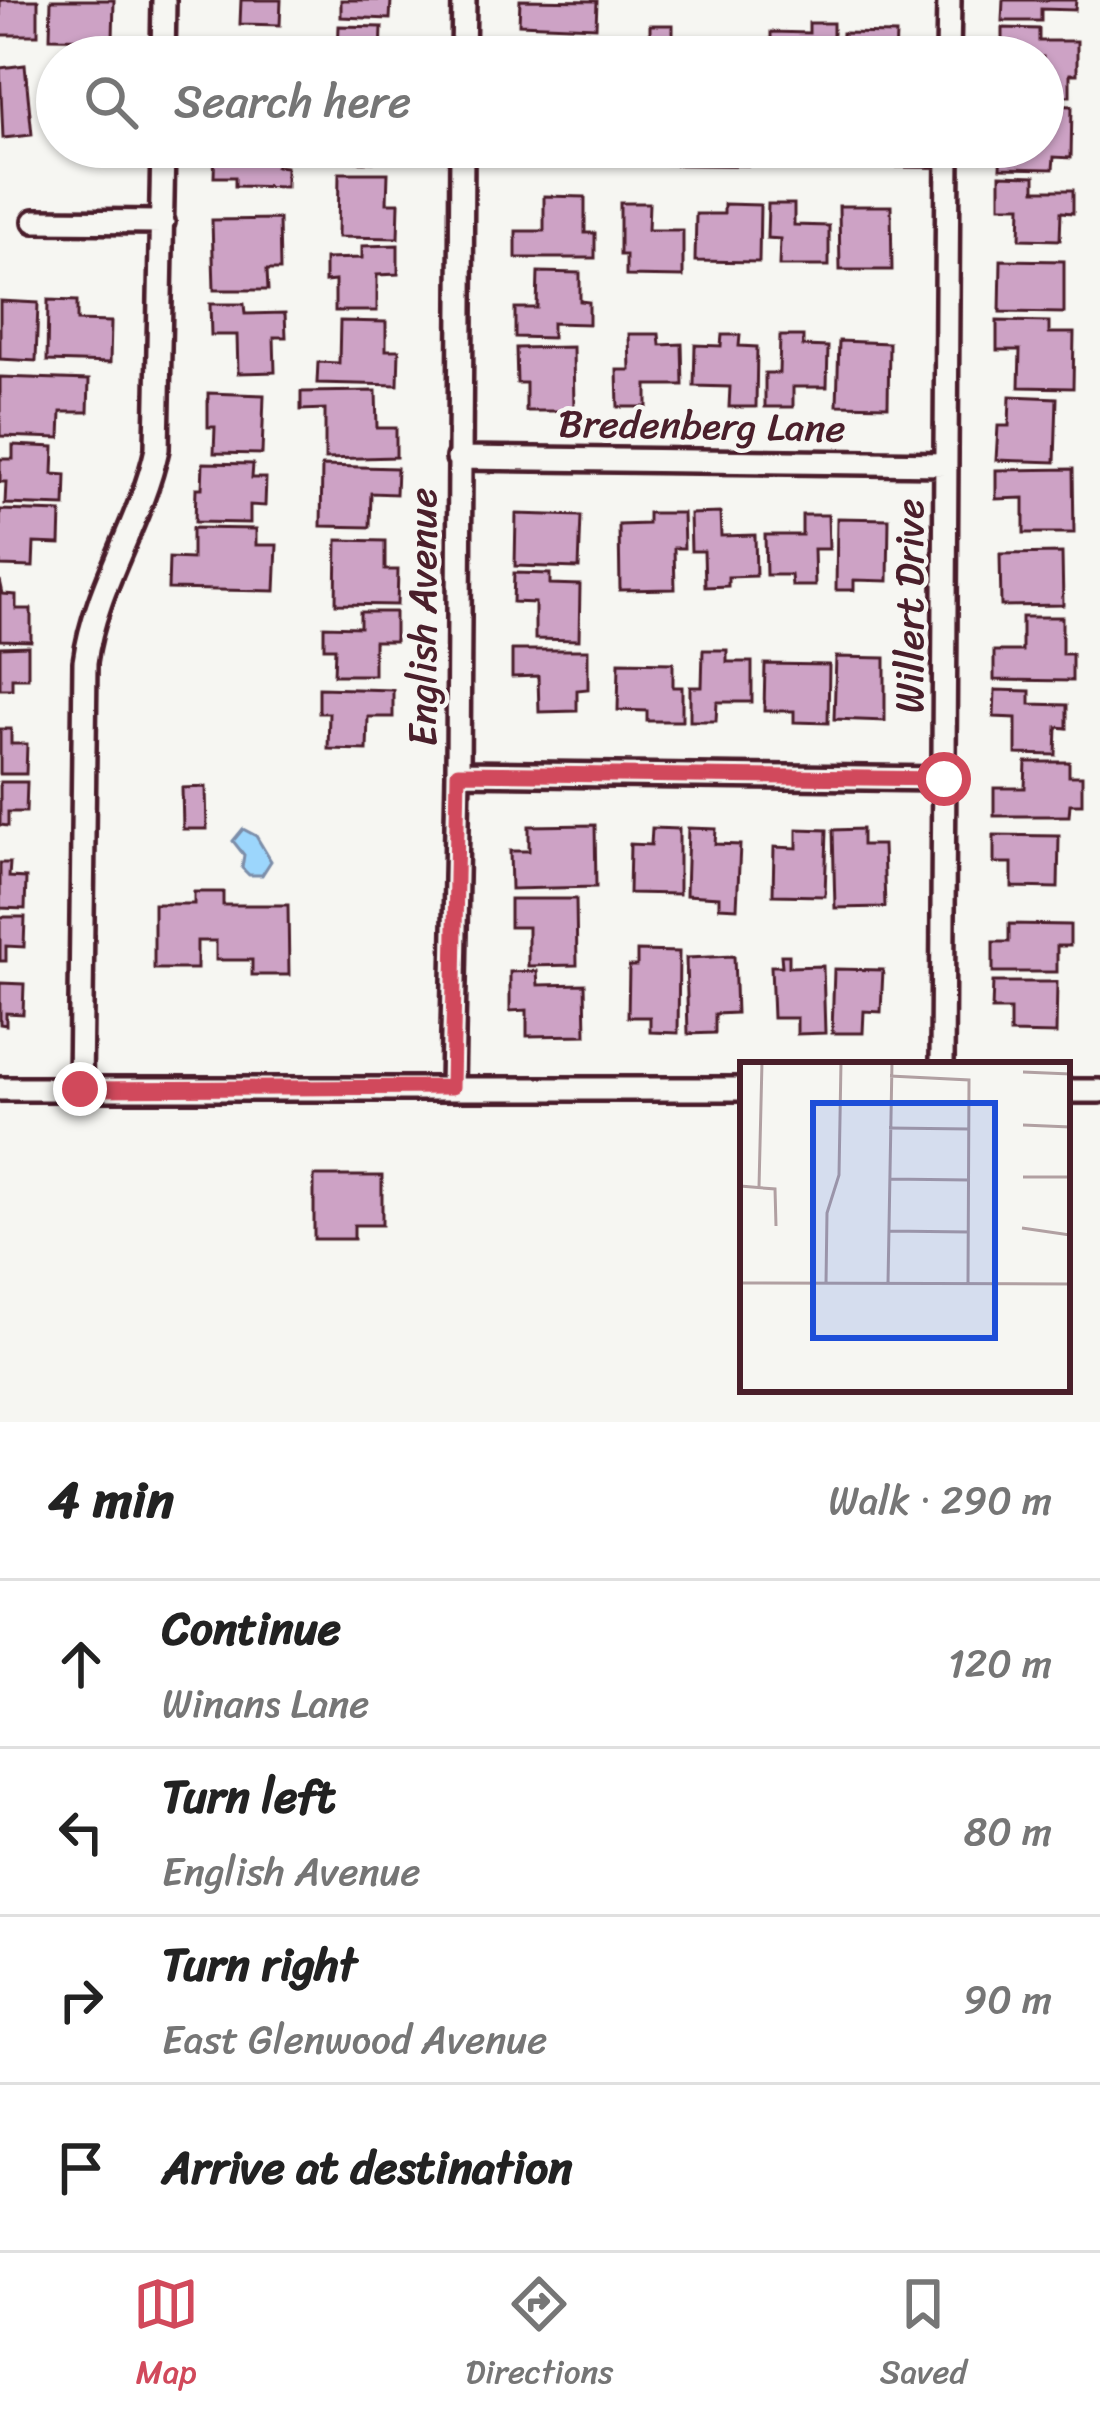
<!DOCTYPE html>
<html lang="en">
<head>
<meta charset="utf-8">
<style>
	:root { --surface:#fff; --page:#f6f6f6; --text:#222; --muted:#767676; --line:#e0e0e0; --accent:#d1495b }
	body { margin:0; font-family:Sriracha,sans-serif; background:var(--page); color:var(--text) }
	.stop { position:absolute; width:36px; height:36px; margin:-27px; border:9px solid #d1495b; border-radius:50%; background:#fff }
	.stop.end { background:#d1495b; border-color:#fff; box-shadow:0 3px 12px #0008 }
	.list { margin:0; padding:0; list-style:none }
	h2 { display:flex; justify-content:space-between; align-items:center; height:156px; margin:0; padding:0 48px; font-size:51px }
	h2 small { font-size:39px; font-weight:400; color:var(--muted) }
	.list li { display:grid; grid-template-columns:78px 1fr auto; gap:36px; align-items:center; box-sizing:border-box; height:168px; padding:0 48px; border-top:3px solid var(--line) }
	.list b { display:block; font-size:45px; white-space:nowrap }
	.list p { margin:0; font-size:39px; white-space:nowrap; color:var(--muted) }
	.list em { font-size:39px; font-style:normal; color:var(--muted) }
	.icon { flex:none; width:66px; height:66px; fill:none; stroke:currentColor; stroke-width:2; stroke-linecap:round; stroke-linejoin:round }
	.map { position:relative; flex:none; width:1100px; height:1422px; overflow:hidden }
	.search { position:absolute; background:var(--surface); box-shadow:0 3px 9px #0004; left:36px; right:36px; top:36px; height:132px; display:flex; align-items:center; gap:30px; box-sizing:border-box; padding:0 42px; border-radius:66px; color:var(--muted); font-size:45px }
	.sheet { height:828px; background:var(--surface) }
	nav { display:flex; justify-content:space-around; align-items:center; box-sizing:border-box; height:168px; border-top:3px solid var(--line); background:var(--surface); font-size:33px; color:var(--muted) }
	nav a { display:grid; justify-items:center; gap:6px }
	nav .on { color:var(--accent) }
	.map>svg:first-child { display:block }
	.water { fill:#9cd6fc; stroke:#7b8da8; stroke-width:3 }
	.building { fill:#cda2c5; stroke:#4a1f2b; stroke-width:3 }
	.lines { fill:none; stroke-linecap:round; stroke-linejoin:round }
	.minor-casing { stroke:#4a1f2b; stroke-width:30 }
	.minor { stroke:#f6f6f2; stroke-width:21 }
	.route { stroke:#d1495b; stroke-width:15 }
	.labels { text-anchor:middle; stroke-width:9; stroke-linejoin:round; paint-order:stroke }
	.street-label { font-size:39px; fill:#4a1f2b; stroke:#f6f6f2 }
	.inset-road { fill:none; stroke:#b1a0a2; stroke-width:3 }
	.view { fill:#1d4ed8; fill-opacity:0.15; stroke:#1d4ed8; stroke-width:6 }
	.inset-edge { fill:none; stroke:#4a1f2b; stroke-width:6 }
</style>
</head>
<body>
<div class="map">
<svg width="1100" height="1422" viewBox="0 0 1100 1422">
	<rect width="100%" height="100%" fill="#f6f6f2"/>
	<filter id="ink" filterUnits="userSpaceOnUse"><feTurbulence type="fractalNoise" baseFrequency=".00833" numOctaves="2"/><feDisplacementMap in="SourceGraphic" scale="24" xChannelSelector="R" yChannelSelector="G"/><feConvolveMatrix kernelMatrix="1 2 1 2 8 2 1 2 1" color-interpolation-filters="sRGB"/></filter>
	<g filter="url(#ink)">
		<path class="water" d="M 243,829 L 256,836 L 271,861 L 262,875 L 249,875 L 242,868 L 244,855 L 233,841 Z"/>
		<path class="building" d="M 0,0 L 38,0 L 38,35 L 0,35 Z
			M 51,0 L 114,0 L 113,39 L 50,38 Z
			M 241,0 L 281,0 L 280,25 L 240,24 Z
			M 341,0 L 391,0 L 390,19 L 341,17 Z
			M 520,0 L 597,1 L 596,27 L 519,24 Z
			M 1003,0 L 1076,0 L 1075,10 L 1041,9 L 1041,21 L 1002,21 Z
			M 809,23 L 833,23 L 833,57 L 771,57 L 771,32 L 809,33 Z
			M 650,25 L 673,25 L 673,57 L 624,57 L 624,36 L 650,36 Z
			M 339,26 L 382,27 L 381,57 L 328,57 L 329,53 L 338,53 Z
			M 1002,28 L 1039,29 L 1039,41 L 1077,41 L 1077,74 L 1070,74 L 1070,96 L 1043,95 L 1043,57 L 1002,57 Z
			M 842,33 L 896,34 L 895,57 L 841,57 Z
			M 519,35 L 556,35 L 556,44 L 594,44 L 594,57 L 519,57 Z
			M 696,39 L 757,40 L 757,57 L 696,57 Z
			M 25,65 L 32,135 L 3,138 L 0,68 Z
			M 1043,105 L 1072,106 L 1071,158 L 1054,157 L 1053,169 L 1000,168 L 1001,147 L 1043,147 Z
			M 215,147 L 277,147 L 276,166 L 286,167 L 286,187 L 235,186 L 235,177 L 214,177 Z
			M 333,147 L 374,147 L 373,162 L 332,161 Z
			M 339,173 L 388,173 L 387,203 L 399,203 L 398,238 L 338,237 Z
			M 1000,175 L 1035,176 L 1035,190 L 1073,190 L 1073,213 L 1061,212 L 1060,240 L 1020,239 L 1021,206 L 1000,206 Z
			M 544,196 L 585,197 L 585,233 L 595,233 L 595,258 L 516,258 L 516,231 L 544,231 Z
			M 620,203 L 649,203 L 648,230 L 683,230 L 683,277 L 626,276 L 626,255 L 620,255 Z
			M 724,204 L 760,205 L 759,262 L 695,261 L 696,214 L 724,214 Z
			M 768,204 L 794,204 L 794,225 L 829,226 L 829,266 L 779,266 L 780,239 L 767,238 Z
			M 839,206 L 891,206 L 892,270 L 840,270 Z
			M 279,219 L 280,270 L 267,270 L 268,290 L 214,290 L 212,220 Z
			M 398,245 L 398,274 L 377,275 L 377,311 L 335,311 L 335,281 L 325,282 L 325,259 L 362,258 L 362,246 Z
			M 1001,260 L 1064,261 L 1064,313 L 1000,312 Z
			M 538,272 L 580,273 L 580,301 L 589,302 L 589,324 L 552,323 L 552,338 L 515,337 L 515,308 L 537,308 Z
			M 48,300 L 77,301 L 77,321 L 111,322 L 110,363 L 47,361 Z
			M 0,301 L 38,303 L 36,361 L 0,359 Z
			M 210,304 L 244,304 L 245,314 L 285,313 L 286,337 L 274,337 L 275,372 L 238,373 L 237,335 L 211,335 Z
			M 340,321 L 386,322 L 386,350 L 399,350 L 398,385 L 317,383 L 318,362 L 339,363 Z
			M 997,321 L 1049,322 L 1049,333 L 1074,333 L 1073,388 L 1019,387 L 1020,350 L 997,350 Z
			M 629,334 L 659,334 L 660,345 L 682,344 L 683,385 L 647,385 L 647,407 L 618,407 L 617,370 L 630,370 Z
			M 722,335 L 740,335 L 739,346 L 757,347 L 756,407 L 729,407 L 730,387 L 694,386 L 695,345 L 721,346 Z
			M 780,336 L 803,336 L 803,346 L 828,347 L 827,387 L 793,387 L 793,407 L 765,407 L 765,373 L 779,373 Z
			M 839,341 L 889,343 L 888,406 L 837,405 Z
			M 573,347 L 574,411 L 526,411 L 526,383 L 517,383 L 516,348 Z
			M 0,377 L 89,380 L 88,412 L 61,412 L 60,438 L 0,436 Z
			M 376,391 L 377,428 L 396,428 L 396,457 L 325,459 L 325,409 L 301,410 L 301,392 Z
			M 208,393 L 264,395 L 262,454 L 214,453 L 215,427 L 208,427 Z
			M 1010,396 L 1057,398 L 1055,462 L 996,460 L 998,426 L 1009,426 Z
			M 13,445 L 54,447 L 53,474 L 66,475 L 65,506 L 5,504 L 6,482 L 0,482 L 0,459 L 13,459 Z
			M 203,463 L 253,464 L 252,478 L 266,478 L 265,506 L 250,505 L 250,523 L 195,522 L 196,488 L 202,488 Z
			M 322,466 L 397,468 L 396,494 L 371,493 L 370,527 L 321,526 Z
			M 1073,469 L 1074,533 L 1024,533 L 1024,498 L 996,499 L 996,470 Z
			M 0,510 L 61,512 L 60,544 L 34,543 L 33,567 L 0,566 Z
			M 648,513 L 683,513 L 684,548 L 674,548 L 675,589 L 620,590 L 619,525 L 648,524 Z
			M 720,513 L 721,536 L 755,535 L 756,576 L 728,577 L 728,586 L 705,587 L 704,551 L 691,551 L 690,514 Z
			M 516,514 L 581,516 L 579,568 L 515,566 Z
			M 802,515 L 828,515 L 829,549 L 814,549 L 815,586 L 792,586 L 791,575 L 766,575 L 765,535 L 802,535 Z
			M 837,518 L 889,519 L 888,581 L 854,580 L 854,590 L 836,590 Z
			M 192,528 L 256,529 L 256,545 L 277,545 L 275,591 L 168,589 L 169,558 L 192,559 Z
			M 337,540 L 385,541 L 385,570 L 398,570 L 397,605 L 336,604 Z
			M 1062,553 L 1063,605 L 1001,606 L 1000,554 Z
			M 514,573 L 550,574 L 550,584 L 580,585 L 579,640 L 535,639 L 535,603 L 513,602 Z
			M 0,580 L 3,594 L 16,595 L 16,609 L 31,609 L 31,641 L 0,640 Z
			M 360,612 L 395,612 L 395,641 L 374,641 L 374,675 L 334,675 L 335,648 L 324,648 L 324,626 L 360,627 Z
			M 1022,617 L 1062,617 L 1062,654 L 1072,654 L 1072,681 L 994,680 L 994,651 L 1022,651 Z
			M 28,646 L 28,678 L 12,678 L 12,689 L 0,689 L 0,647 Z
			M 512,650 L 588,650 L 588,689 L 577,690 L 577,711 L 539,712 L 538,676 L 512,677 Z
			M 703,650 L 727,650 L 727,662 L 752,662 L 752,702 L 717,702 L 716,721 L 690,721 L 690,687 L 702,687 Z
			M 836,657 L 885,658 L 885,721 L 834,719 Z
			M 619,662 L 673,663 L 673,687 L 682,687 L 682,721 L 647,721 L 647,711 L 618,710 Z
			M 765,664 L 829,665 L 828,723 L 794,722 L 794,711 L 764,711 Z
			M 319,688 L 393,690 L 393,717 L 368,717 L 367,750 L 328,749 L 329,713 L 319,713 Z
			M 995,690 L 1030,691 L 1030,704 L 1067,705 L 1067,728 L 1057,727 L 1056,755 L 1016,754 L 1016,718 L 994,717 Z
			M 0,729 L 11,729 L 11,744 L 27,744 L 26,774 L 0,774 Z
			M 1026,762 L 1069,762 L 1069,776 L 1082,776 L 1082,804 L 1070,804 L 1069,816 L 994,816 L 994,788 L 1025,788 Z
			M 0,782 L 27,782 L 26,812 L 8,812 L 8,826 L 0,825 Z
			M 206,787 L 207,829 L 183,829 L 182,788 Z
			M 595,825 L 596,887 L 511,889 L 510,851 L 529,851 L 529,826 Z
			M 652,828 L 679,829 L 679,894 L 629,893 L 630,844 L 651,845 Z
			M 688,828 L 716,829 L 715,844 L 740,845 L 737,908 L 719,907 L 719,897 L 686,895 Z
			M 797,829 L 827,830 L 825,896 L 773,895 L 774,847 L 797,848 Z
			M 862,829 L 862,845 L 883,845 L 885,907 L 835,908 L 833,830 Z
			M 994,835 L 1059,836 L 1058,888 L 1012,887 L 1012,863 L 994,863 Z
			M 0,863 L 10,863 L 9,877 L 26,878 L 25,909 L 0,908 Z
			M 194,892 L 223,892 L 223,905 L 288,905 L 289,975 L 252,975 L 252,960 L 216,960 L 216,941 L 197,941 L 197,969 L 154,969 L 154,904 L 194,904 Z
			M 510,899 L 576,899 L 577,965 L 528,966 L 528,927 L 510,927 Z
			M 0,917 L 25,917 L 24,947 L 6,946 L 6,961 L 0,961 Z
			M 1009,924 L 1070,925 L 1070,946 L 1057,946 L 1057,972 L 993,972 L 993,942 L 1009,942 Z
			M 637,951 L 679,952 L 678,1033 L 650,1032 L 650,1017 L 628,1017 L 629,966 L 637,966 Z
			M 781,955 L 789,955 L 789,967 L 823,966 L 825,1033 L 797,1034 L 797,1018 L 773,1018 L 771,966 L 782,966 Z
			M 734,956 L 736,1013 L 715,1014 L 715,1033 L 688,1034 L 686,958 Z
			M 834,969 L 883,970 L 881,1012 L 864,1011 L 863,1033 L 832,1033 Z
			M 537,971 L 538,985 L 585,984 L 586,1035 L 527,1036 L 527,1010 L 510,1011 L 510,972 Z
			M 993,982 L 1057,982 L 1056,1034 L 1010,1033 L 1010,1010 L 992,1010 Z
			M 0,983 L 24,984 L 23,1014 L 6,1013 L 6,1025 L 0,1024 Z
			M 314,1176 L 382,1176 L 382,1225 L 354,1225 L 354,1239 L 314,1239 Z"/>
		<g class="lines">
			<g class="minor-casing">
				<path id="minor" d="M 163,57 L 164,0
					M 463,57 L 464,0
					M 948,57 L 949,0
					M 462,149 L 948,154
					M 35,221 L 163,222
					M 458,458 L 946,464
					M 458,773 L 943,779
					M 942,1065 L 948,147
					M 452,1087 L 458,773 L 462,147
					M 0,1089 L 743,1089
					M 80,1089 L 85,662 C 95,587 141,523 157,449 L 163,147
					M 1067,1091 L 1100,1091"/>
			</g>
			<use href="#minor" class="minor"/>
		</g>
	</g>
	<g class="lines" filter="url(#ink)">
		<path class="route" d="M 80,1089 L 452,1087 L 458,773 L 944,779"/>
	</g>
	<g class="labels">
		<g class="street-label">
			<text transform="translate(702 425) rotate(1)" y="14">Bredenberg Lane</text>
			<text transform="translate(909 606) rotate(-90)" y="14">Willert Drive</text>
			<text transform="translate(422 617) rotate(-90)" y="14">English Avenue</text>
		</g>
	</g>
	<g transform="translate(740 1062)">
		<rect width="330" height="330" fill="#f6f6f2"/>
		<path class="inset-road" d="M 283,10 L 330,12M 150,14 L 229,18 L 228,221M 283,63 L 330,65M 149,66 L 229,67M 283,115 L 330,115M 149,117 L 229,118M 0,124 L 35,127 L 36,164M 19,125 L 22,0M 282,166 L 330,173M 149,169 L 229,170M 0,221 L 330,222M 86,221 L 87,151 L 99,113 L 101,0M 148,221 L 152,0"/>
		<path class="view" d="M 73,41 L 255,41 L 255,276 L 73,276 Z"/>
		<rect width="330" height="330" class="inset-edge"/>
	</g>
</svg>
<div class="stop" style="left:944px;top:779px"></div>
<div class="stop end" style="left:80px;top:1089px"></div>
<div class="search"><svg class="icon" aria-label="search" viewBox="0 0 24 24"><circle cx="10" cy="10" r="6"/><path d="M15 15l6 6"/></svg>Search here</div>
</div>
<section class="sheet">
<h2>4 min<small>Walk · 290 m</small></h2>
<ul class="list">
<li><svg class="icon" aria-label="ahead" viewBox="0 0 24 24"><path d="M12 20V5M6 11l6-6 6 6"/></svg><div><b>Continue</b><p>Winans Lane</p></div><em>120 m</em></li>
<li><svg class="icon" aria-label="left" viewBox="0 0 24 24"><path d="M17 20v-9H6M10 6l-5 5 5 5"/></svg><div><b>Turn left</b><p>English Avenue</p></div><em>80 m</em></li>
<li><svg class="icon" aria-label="right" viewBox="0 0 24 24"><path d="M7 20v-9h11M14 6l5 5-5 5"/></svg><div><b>Turn right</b><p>East Glenwood Avenue</p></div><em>90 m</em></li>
<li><svg class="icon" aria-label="arrive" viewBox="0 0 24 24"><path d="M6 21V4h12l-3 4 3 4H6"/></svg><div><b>Arrive at destination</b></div></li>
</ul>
</section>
<nav>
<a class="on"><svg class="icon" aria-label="map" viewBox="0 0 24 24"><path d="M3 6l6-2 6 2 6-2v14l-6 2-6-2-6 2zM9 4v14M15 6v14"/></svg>Map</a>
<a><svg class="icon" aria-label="directions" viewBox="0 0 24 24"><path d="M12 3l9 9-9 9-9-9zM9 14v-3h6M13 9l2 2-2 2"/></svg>Directions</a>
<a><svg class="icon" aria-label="saved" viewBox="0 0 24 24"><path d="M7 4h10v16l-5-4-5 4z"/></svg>Saved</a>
</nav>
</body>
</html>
